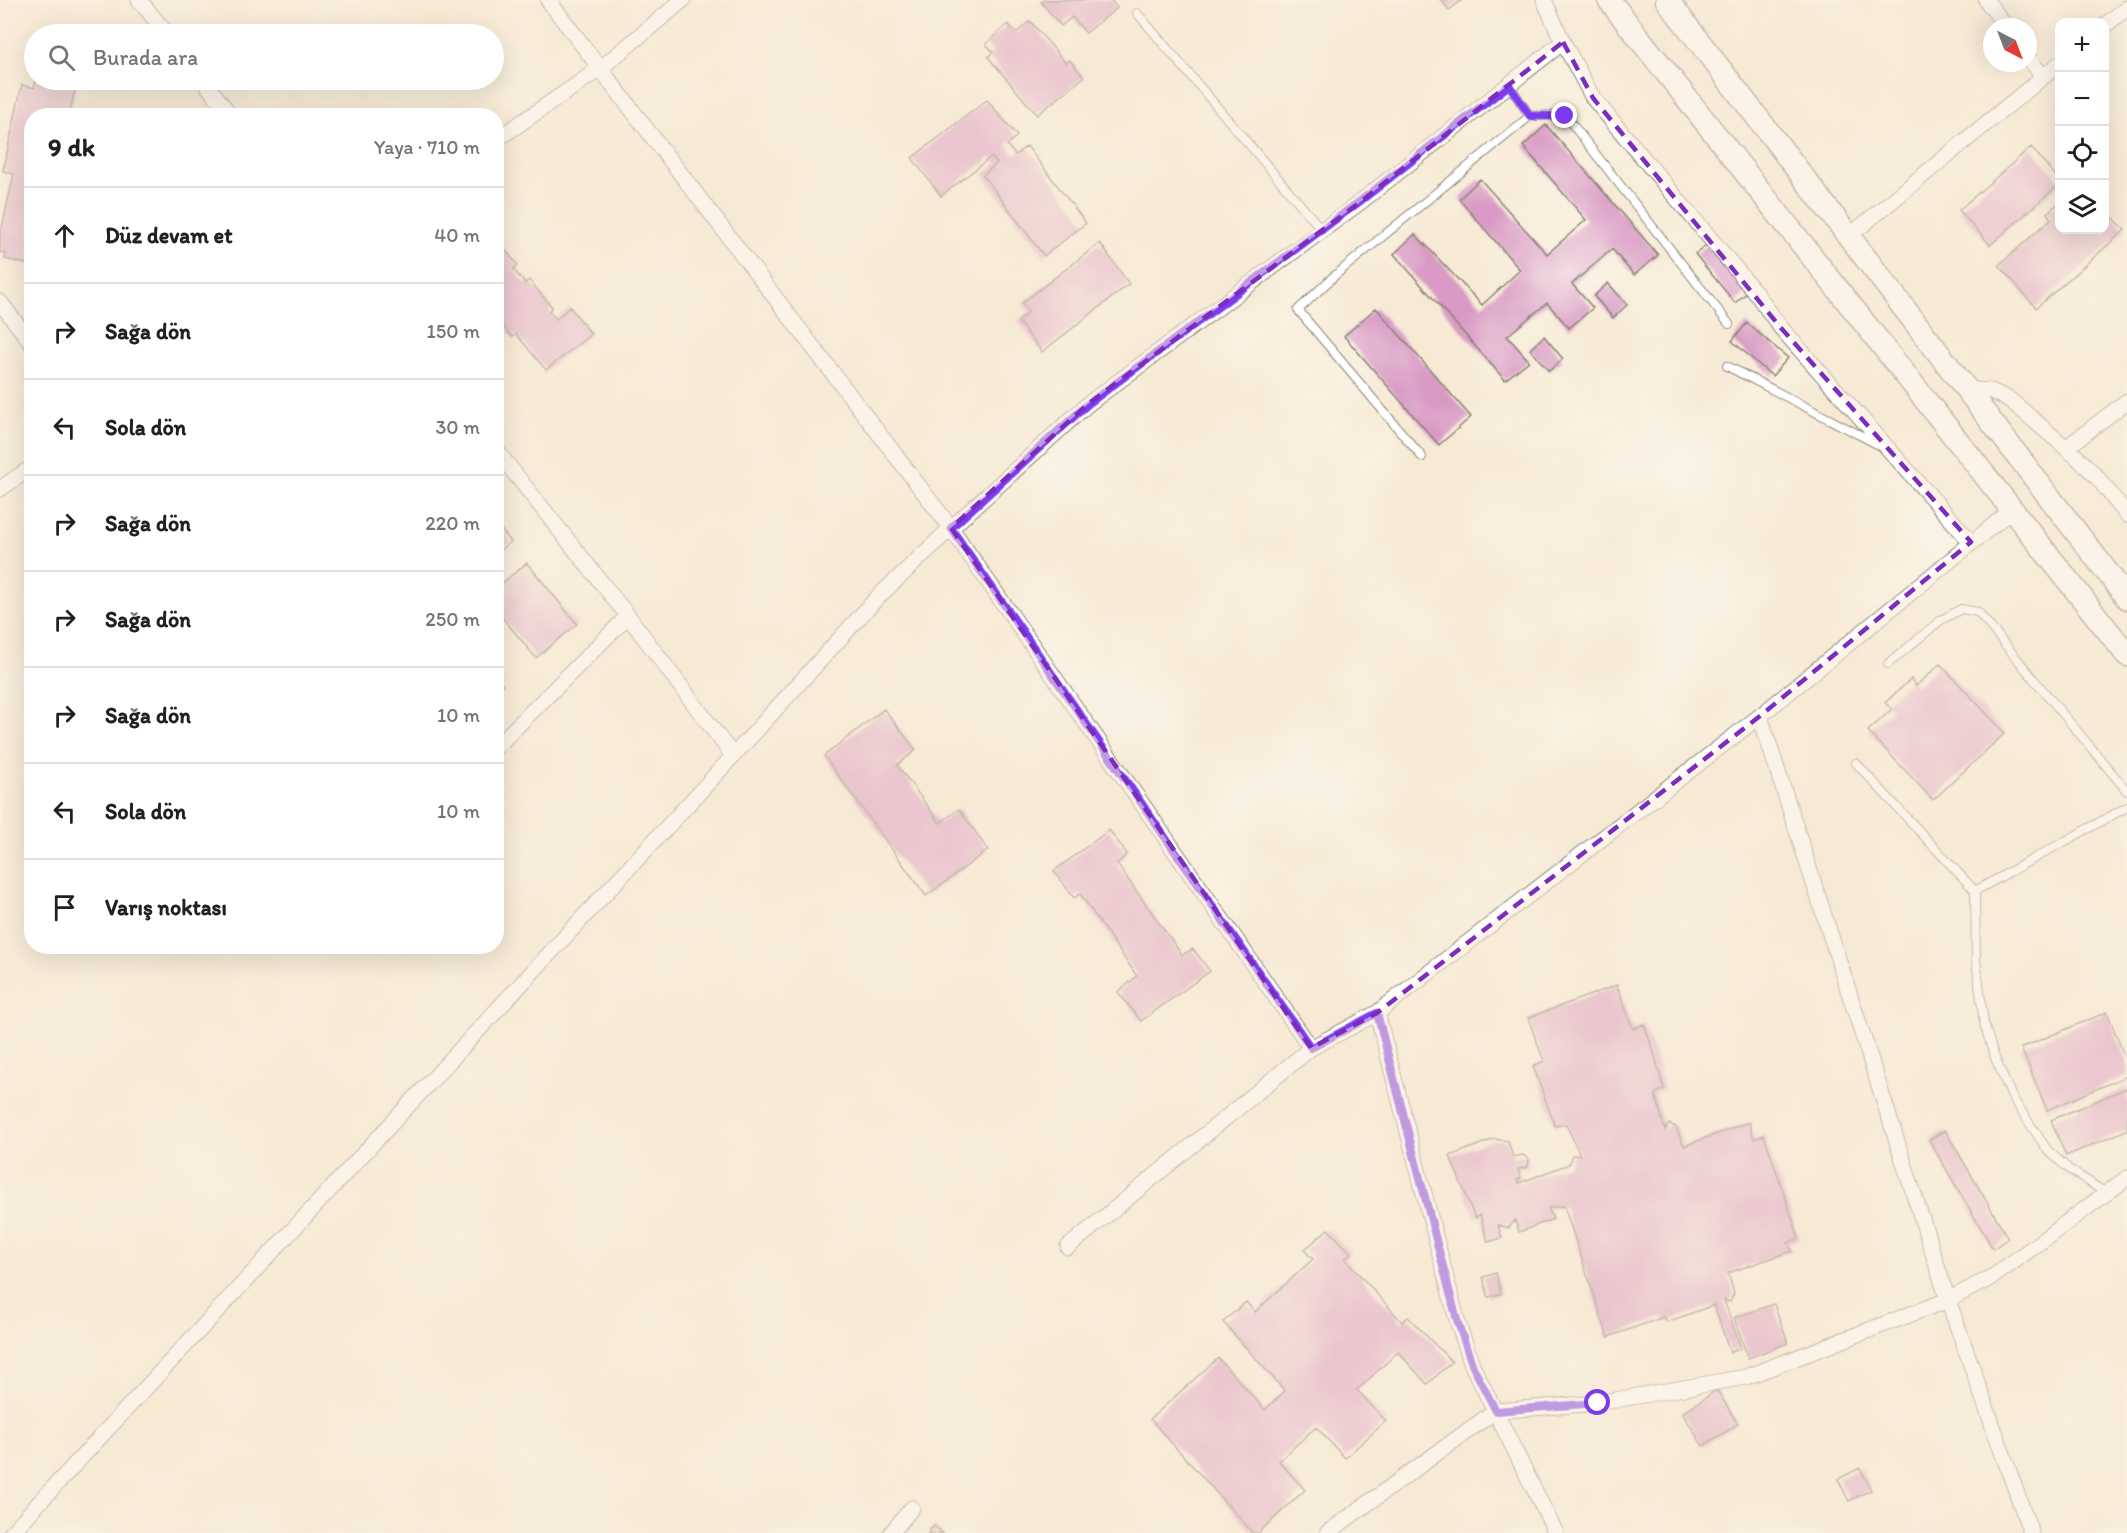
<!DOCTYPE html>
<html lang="tr">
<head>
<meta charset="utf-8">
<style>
	:root { --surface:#fff; --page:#f2f2f2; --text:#202124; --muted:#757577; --line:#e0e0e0 }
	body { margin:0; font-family:Itim,sans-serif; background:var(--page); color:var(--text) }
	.controls { position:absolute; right:18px; top:18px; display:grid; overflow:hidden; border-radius:12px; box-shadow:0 6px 24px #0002 }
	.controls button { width:54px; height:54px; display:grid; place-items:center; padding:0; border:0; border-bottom:2px solid var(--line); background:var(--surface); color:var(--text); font:30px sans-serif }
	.compass { position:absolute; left:1983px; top:18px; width:54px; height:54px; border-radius:50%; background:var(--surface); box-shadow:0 6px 24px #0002; rotate:138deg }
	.stop { position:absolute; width:18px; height:18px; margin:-14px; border:4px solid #7c3aed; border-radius:50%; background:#fff }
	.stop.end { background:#7c3aed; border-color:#fff; box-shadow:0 2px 6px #0008 }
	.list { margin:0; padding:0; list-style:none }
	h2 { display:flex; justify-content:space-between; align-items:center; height:78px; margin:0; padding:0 24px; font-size:26px }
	h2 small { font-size:20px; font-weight:400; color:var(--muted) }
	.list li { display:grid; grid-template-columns:39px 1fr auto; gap:18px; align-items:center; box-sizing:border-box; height:96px; padding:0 24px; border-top:2px solid var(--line) }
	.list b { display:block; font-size:22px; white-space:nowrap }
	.list em { font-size:20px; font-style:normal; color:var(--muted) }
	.icon { flex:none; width:33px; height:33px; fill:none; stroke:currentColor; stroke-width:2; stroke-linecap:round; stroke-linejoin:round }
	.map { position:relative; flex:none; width:2127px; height:1533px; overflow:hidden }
	.search { position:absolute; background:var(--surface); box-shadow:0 6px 24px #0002; left:24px; top:24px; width:480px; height:66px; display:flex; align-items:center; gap:15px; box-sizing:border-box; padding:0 21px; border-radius:33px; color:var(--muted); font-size:22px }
	.panel { position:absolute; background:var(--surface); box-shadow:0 6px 24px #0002; left:24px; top:108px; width:480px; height:846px; border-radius:24px }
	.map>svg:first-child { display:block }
	.building { fill:#d99ac5 }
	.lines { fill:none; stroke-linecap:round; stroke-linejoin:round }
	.service-casing { stroke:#8a8378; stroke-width:10 }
	.minor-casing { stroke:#8a8378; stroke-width:17 }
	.secondary-casing { stroke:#8a8378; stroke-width:25 }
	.service { stroke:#fff; stroke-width:8 }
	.minor { stroke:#fff; stroke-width:15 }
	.secondary { stroke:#fff; stroke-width:22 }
	.route { stroke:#7c3aed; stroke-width:8 }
	.marked { fill:none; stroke:#7b2cbf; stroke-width:4.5; stroke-dasharray:12 8; stroke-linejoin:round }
</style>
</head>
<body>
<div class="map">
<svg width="2127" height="1533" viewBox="0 0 2127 1533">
	<rect width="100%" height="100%" fill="#fbf7ec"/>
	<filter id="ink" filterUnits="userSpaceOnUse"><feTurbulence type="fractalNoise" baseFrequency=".0167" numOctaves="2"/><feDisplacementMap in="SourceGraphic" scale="12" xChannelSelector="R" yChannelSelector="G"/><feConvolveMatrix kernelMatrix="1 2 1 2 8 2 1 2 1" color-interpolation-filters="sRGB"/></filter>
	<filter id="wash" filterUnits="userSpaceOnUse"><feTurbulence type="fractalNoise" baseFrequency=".008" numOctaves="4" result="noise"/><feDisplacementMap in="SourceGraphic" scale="24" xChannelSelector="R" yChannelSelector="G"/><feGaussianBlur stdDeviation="1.35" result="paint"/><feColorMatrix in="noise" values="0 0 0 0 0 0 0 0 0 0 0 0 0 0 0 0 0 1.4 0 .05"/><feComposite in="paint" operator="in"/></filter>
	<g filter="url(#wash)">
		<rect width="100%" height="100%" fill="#f7ead5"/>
		<g id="blocks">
			<path class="building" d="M 1044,0 L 1111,0 L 1117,8 L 1086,33 L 1072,17 L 1061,26 L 1041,2 Z
				M 1441,0 L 1462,0 L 1449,10 Z
				M 1030,21 L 1066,63 L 1070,60 L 1084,77 L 1037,115 L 988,57 L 993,52 L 986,44 L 1008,24 L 1016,33 Z
				M 36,80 L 45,80 L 76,86 L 69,116 L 32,116 L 30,265 L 5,259 L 6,253 L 0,252 L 0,236 L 14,174 L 3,171 L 22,85 L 34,88 Z
				M 987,100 L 1017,136 L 1007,145 L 1015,155 L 1027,146 L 1086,223 L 1044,256 L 983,175 L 997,163 L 991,157 L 941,196 L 912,158 Z
				M 1546,125 L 1658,255 L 1634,275 L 1612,249 L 1572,284 L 1593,308 L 1569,328 L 1547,303 L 1507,336 L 1529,361 L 1505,380 L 1394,254 L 1415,234 L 1482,305 L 1520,270 L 1459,199 L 1480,179 L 1547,254 L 1586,220 L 1523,146 Z
				M 2031,147 L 2060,181 L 2060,184 L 1990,245 L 1959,210 Z
				M 2060,202 L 2060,230 L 2104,230 L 2104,208 L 2125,230 L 2036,308 L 1999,265 L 2051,219 L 2047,213 Z
				M 1711,242 L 1750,290 L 1735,303 L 1695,254 Z
				M 499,243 L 518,265 L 513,269 L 525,283 L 529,280 L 552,307 L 549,311 L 556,319 L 570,307 L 591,334 L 546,370 L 516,334 L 512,337 L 496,318 L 496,245 Z
				M 1100,243 L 1129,284 L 1042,352 L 1018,321 L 1029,312 L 1022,303 Z
				M 1608,283 L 1627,305 L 1613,318 L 1594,296 Z
				M 1376,308 L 1471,417 L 1439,445 L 1344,336 Z
				M 1747,323 L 1788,358 L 1772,376 L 1732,341 Z
				M 1544,336 L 1563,359 L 1549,371 L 1530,349 Z
				M 496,523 L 511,542 L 496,553 Z
				M 527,563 L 577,624 L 536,658 L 496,610 L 496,588 Z
				M 1940,664 L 2005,733 L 1933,800 L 1868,731 L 1892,709 L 1885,703 L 1911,679 L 1916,686 Z
				M 496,678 L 503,685 L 496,692 Z
				M 884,709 L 916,750 L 897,765 L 940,823 L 959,809 L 988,850 L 926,896 L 824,756 Z
				M 1109,830 L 1127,854 L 1117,864 L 1182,955 L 1193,949 L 1210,971 L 1141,1021 L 1118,992 L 1137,976 L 1080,894 L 1074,898 L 1054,871 Z
				M 1617,985 L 1633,1029 L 1644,1024 L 1654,1053 L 1664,1089 L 1655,1094 L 1665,1130 L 1669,1124 L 1676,1127 L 1684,1146 L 1749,1122 L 1754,1139 L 1764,1135 L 1799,1238 L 1788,1243 L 1792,1251 L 1728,1273 L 1734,1293 L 1730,1302 L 1724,1300 L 1741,1348 L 1730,1353 L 1714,1305 L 1667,1322 L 1664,1317 L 1608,1337 L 1564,1206 L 1548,1208 L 1553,1219 L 1519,1232 L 1515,1220 L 1509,1228 L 1498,1225 L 1502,1238 L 1488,1242 L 1480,1215 L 1475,1218 L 1450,1156 L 1494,1139 L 1508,1141 L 1513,1157 L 1523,1155 L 1529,1159 L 1528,1167 L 1518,1169 L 1521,1178 L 1517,1180 L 1519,1183 L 1569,1164 L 1572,1155 L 1580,1155 L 1566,1124 L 1555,1126 L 1533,1066 L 1544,1061 L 1528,1018 Z
				M 2107,1012 L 2127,1063 L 2127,1076 L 2047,1110 L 2021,1048 Z
				M 2127,1088 L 2127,1130 L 2066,1156 L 2051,1120 Z
				M 1945,1130 L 2008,1238 L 1993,1249 L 1929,1140 Z
				M 1328,1229 L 1351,1253 L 1345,1259 L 1402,1322 L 1408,1317 L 1452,1362 L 1427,1384 L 1398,1352 L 1357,1390 L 1386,1421 L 1345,1458 L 1316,1427 L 1279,1461 L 1305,1490 L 1258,1533 L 1253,1533 L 1150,1419 L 1218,1358 L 1265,1410 L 1285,1391 L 1223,1322 L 1246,1302 L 1255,1312 L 1313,1259 L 1304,1250 Z
				M 1496,1273 L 1501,1294 L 1488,1297 L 1483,1277 Z
				M 1774,1304 L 1788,1343 L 1748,1358 L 1734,1318 Z
				M 1717,1390 L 1738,1424 L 1703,1446 L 1682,1413 Z
				M 1860,1468 L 1871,1490 L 1849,1501 L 1838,1479 Z
				M 934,1526 L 943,1533 L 928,1533 Z"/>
		</g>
	</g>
	<g filter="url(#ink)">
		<use href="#blocks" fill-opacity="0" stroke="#8a8378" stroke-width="1.5"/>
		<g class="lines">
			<g class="service-casing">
				<path id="service" d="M 1137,13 L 1322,230
					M 1509,85 L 1530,116 L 1565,115 L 1729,324
					M 1727,366 L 1879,445
					M 1422,457 L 1298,310 L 1333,277 L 1530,116
					M 1888,664 L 1941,620 L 1961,609 L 1978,612 L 2127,791
					M 1856,763 L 1975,891 L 1976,960 L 1984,1024 L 1995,1058 L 2012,1097 L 2048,1151 L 2069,1169 L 2106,1193
					M 1975,891 L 2127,807"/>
			</g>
			<g class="minor-casing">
				<path id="minor" d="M 139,0 L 167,34
					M 548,0 L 951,528 L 1311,1048
					M 1544,0 L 1563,42 L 1593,98 L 1755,292 L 1781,328 L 1971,542
					M 1986,0 L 2006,27
					M 2104,26 L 2127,8
					M 2028,57 L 2043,77
					M 203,80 L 231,116
					M 496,140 L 601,68 L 683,0
					M 1848,237 L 2060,63
					M 0,302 L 32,344
					M 1965,389 L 1991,391 L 2010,400 L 2078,458 L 2097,477 L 2127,515
					M 2066,448 L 2127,401
					M 496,450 L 628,616 L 733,756
					M 0,489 L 32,467
					M 1760,716 L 1948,1300 L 2031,1533
					M 496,747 L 628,616
					M 1377,1013 L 1457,1320 L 1473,1367 L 1556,1533
					M 1068,1247 L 1311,1048 L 1377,1013 L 1760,716 L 2013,509
					M 11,1533 L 733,756 L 876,599 L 951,528 L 1088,404 L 1359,203 L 1563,42
					M 891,1533 L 912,1508
					M 1327,1533 L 1495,1411 L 1598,1403 L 1746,1377 L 1948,1300 L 1994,1276 L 2127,1178"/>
			</g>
			<g class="secondary-casing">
				<path id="secondary" d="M 1609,0 L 2127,655
					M 1667,0 L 2127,598"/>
			</g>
			<use href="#service" class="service"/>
			<use href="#minor" class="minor"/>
			<use href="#secondary" class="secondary"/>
		</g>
	</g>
	<g class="lines" filter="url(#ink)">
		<path class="route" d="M 1565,116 L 1530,116 L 1509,85 L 1359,202 L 1088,404 L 951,528 L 1311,1048 L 1377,1013 L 1457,1320 L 1473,1367 L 1496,1411 L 1598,1403"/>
	</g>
	<path d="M0 0H2127V1533H0ZM 1563,42 L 1593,98 L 1781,328 L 1971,542 L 1760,716 L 1377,1013 L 1311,1048 L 951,528 L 1088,404 L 1359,203 Z" fill="#f7ead5" fill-opacity=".55" fill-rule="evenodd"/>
	<path class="marked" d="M 1563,42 L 1593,98 L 1781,328 L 1971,542 L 1760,716 L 1377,1013 L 1311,1048 L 951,528 L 1088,404 L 1359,203 Z"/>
</svg>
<div class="controls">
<button>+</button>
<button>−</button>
<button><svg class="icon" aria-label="locate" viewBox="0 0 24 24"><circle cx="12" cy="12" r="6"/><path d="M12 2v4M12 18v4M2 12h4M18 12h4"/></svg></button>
<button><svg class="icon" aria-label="layers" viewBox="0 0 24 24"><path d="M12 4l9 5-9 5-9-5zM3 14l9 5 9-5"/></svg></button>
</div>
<svg class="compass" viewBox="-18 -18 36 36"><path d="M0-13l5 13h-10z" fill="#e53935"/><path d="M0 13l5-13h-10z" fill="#757577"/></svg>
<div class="stop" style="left:1598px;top:1403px"></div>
<div class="stop end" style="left:1565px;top:116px"></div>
<div class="search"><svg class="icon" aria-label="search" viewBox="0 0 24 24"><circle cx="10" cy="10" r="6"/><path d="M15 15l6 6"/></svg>Burada ara</div>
<section class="panel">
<h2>9 dk<small>Yaya · 710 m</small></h2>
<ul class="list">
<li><svg class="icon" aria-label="ahead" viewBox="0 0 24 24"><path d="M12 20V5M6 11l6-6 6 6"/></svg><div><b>Düz devam et</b></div><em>40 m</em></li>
<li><svg class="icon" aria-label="right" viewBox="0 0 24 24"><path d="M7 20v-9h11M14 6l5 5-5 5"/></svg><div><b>Sağa dön</b></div><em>150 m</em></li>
<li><svg class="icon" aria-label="left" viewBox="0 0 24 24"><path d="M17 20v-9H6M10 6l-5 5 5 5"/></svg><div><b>Sola dön</b></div><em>30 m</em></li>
<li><svg class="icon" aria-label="right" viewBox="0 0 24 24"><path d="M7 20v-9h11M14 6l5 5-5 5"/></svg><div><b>Sağa dön</b></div><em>220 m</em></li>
<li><svg class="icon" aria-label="right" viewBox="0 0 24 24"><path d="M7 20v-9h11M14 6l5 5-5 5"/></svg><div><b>Sağa dön</b></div><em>250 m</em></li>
<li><svg class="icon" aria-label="right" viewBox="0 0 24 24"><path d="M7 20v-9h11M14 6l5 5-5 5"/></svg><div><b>Sağa dön</b></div><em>10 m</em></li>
<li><svg class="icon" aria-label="left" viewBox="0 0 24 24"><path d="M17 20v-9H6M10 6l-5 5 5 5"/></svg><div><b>Sola dön</b></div><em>10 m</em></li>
<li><svg class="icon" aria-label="arrive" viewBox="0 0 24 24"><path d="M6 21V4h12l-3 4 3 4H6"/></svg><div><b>Varış noktası</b></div></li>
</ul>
</section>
</div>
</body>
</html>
